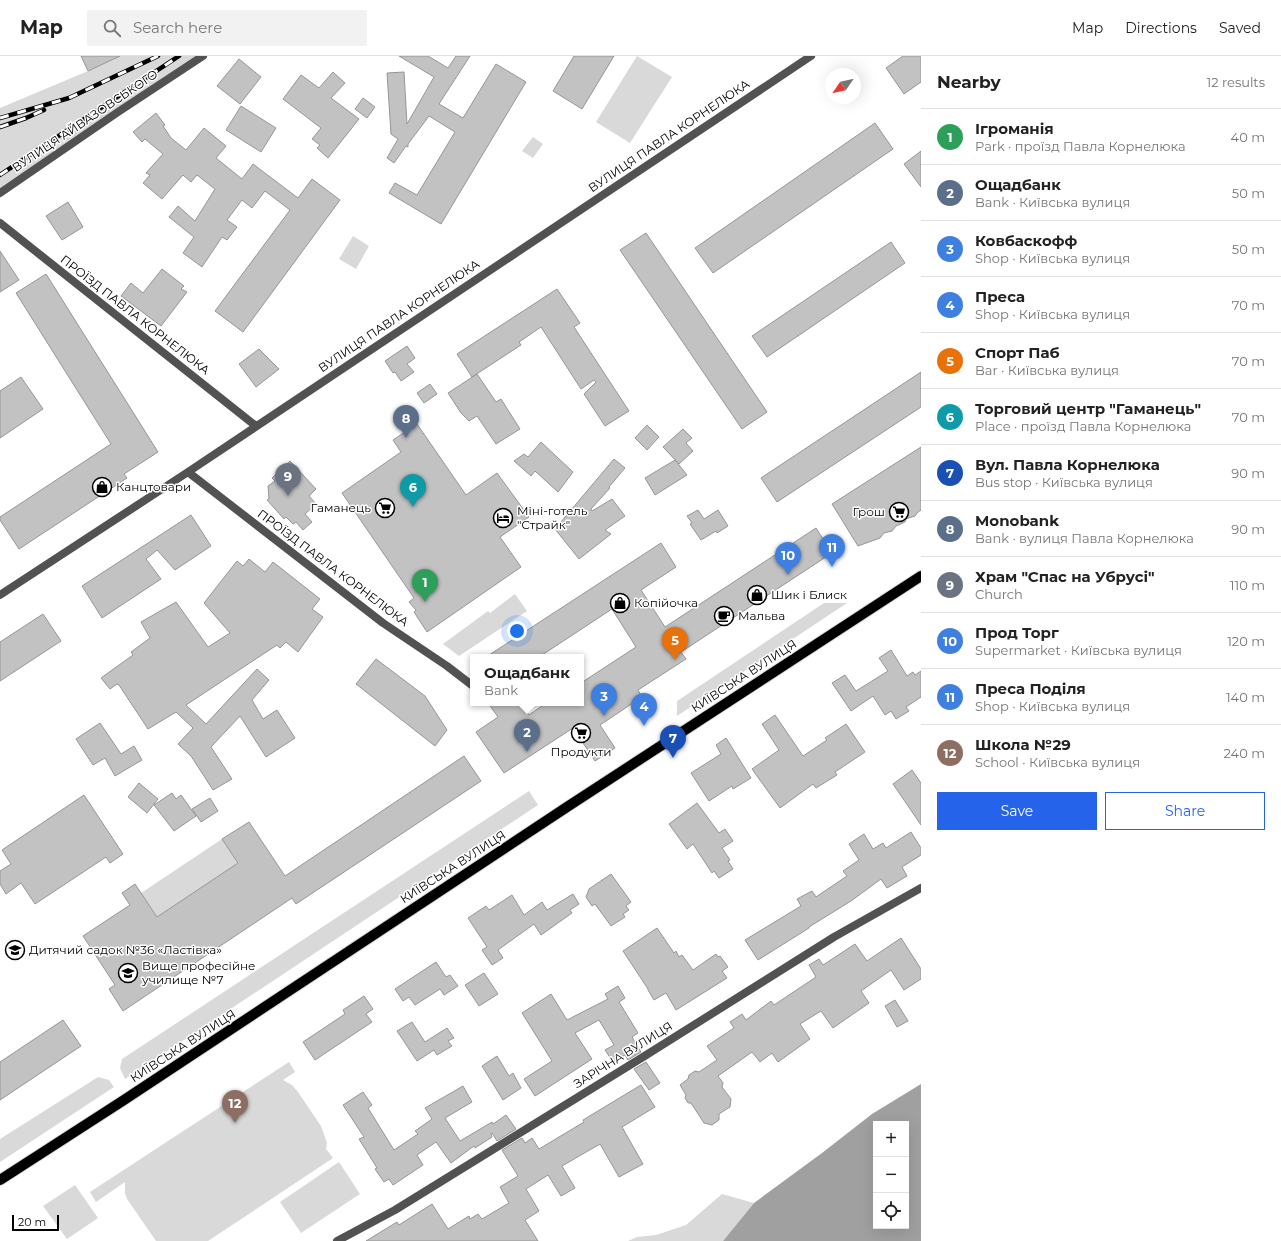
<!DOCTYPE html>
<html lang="en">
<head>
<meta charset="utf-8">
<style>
	:root { --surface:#fff; --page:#f2f2f2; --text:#222; --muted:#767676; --line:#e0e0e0; --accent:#2563eb }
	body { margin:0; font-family:Montserrat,sans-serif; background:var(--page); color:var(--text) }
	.controls { position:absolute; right:12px; bottom:12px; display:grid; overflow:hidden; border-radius:0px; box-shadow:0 4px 16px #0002 }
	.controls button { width:36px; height:36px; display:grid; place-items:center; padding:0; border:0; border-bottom:1px solid var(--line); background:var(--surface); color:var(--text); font:20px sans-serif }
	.compass { position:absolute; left:825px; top:12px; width:36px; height:36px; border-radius:50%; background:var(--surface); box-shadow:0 4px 16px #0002; rotate:236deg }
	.scale { position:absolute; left:12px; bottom:10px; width:47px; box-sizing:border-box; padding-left:4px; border:2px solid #000; border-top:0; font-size:11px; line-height:14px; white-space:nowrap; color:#000; -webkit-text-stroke:3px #fff; paint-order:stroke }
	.you { position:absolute; left:517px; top:575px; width:14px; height:14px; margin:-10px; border:3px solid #fff; border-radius:50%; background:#1a73e8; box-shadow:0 0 0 6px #1a73e833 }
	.badge { display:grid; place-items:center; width:26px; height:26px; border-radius:50%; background:var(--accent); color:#fff; font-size:13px; font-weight:700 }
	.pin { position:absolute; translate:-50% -33px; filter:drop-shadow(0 1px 2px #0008) }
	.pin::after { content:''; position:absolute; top:21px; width:14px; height:12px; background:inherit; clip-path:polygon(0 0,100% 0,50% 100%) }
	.popup { position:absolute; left:470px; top:598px; width:114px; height:52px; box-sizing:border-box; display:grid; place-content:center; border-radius:0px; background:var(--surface); filter:drop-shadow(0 1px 3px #0005); font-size:13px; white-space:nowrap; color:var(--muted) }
	.popup b { font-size:15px; color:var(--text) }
	.popup::after { content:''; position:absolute; left:50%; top:100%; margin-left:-8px; border:8px solid transparent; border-top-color:var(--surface) }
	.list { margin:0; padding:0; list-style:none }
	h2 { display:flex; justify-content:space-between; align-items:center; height:52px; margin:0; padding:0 16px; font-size:17px }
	h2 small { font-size:13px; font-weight:400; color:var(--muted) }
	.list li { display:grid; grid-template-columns:26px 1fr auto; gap:12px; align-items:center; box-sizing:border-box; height:56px; padding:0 16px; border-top:1px solid var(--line) }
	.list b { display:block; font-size:15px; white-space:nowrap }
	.list p { margin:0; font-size:13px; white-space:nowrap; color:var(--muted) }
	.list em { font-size:13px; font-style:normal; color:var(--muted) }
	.actions { display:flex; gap:8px; padding:12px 16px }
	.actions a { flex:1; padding:9px 0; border:1px solid var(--accent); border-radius:0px; text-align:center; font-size:14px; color:var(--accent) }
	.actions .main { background:var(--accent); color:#fff }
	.icon { flex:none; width:22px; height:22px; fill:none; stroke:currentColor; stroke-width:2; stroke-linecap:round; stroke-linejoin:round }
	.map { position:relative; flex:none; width:921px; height:1185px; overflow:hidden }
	header { display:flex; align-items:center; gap:24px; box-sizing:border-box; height:56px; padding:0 20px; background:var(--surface); border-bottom:1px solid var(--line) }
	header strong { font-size:19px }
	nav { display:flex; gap:22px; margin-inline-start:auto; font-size:14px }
	.search { width:280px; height:36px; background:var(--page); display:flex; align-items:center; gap:10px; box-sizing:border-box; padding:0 14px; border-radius:0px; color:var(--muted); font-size:15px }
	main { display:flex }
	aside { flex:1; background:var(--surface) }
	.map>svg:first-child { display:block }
	.green { fill:#d9d9d9 }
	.water { fill:#a0a0a0; fill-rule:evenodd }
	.building { fill:#c2c2c2; stroke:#969696 }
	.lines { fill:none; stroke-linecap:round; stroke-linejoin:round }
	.primary-casing { stroke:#dbdbdb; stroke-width:12 }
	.minor { stroke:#525252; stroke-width:8 }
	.primary { stroke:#000; stroke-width:10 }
	.rail-casing { stroke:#000; stroke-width:4.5 }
	.rail { stroke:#fff; stroke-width:3; stroke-dasharray:9; stroke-linecap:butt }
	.labels { text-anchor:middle; stroke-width:3; stroke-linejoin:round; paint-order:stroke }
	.street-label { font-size:12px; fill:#000; stroke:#fff }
	.poi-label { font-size:12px; fill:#000; stroke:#fff; text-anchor:start }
</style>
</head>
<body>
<header>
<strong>Map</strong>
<div class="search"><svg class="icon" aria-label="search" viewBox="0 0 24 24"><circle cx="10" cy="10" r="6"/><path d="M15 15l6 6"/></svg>Search here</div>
<nav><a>Map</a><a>Directions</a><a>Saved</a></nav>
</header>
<main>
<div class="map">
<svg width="921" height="1185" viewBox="0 0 921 1185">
	<rect width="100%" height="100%" fill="#fff"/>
	<path class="green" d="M 120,0 L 205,0 L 0,137 L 0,52 L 88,15 Z
		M 637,0 L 672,21 L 630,87 L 596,66 Z
		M 533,81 L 543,88 L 533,102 L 522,95 Z
		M 353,180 L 369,190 L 356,213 L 339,203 Z
		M 515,538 L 527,555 L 459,600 L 443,588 L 488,555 L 490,557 Z
		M 824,547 L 847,547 L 677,660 L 677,645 Z
		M 529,735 L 538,749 L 125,1023 L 120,1012 L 122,1003 Z
		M 222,783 L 238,807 L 157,861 L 141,837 Z
		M 289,1006 L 295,1016 L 283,1024 L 292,1029 L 298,1036 L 321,1070 L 327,1087 L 326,1093 L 333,1102 L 208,1185 L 156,1185 L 127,1143 L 125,1137 L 125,1126 L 96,1146 L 90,1136 Z
		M 98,1021 L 109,1024 L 114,1031 L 0,1106 L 0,1083 Z
		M 339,1106 L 360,1138 L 301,1177 L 280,1146 Z
		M 75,1129 L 98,1162 L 67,1183 L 43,1150 Z
		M 722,1138 L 754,1147 L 723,1185 L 628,1185 L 637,1181 L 656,1179 L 686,1169 Z"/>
	<path class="water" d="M 921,1028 L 921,1185 L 723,1185 L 754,1147 L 822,1097 L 872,1058 ZM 876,1068 L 906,1068 L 906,1170 L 876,1170 Z"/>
	<path class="building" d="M 81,0 L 120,0 L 88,15 Z
		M 399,0 L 428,0 L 448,12 L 456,0 L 470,0 L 439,48 L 463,62 L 496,8 L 526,26 L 441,168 L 389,137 L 395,127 L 417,139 L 455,76 L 429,60 L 408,88 L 408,91 L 406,90 L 394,107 L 387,102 L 398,83 L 391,78 L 387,17 L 404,16 L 407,68 L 434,21 Z
		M 574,0 L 614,0 L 582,53 L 553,35 Z
		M 903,0 L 921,0 L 921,26 L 904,38 L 886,12 Z
		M 239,3 L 261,21 L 240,48 L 217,30 Z
		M 333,16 L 345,27 L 331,42 L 359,63 L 328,102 L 317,92 L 320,89 L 312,83 L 321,72 L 283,43 L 301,19 L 319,32 Z
		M 363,42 L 375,51 L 367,62 L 355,53 Z
		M 241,50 L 276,72 L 261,96 L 226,74 Z
		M 156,57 L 165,69 L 163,70 L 171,82 L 186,94 L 204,72 L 226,90 L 216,102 L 242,123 L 253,108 L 298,142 L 312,123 L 340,144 L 243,276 L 215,255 L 290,154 L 265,135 L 252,152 L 242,144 L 227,164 L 237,171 L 227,184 L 222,181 L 202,211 L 183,197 L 194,181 L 169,161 L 178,150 L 195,165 L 215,133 L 197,119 L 191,126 L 183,119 L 162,143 L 143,127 L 150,119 L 146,117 L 163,98 L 145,83 L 142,86 L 133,76 Z
		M 875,67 L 893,93 L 713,217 L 695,192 Z
		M 921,95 L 921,131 L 904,108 Z
		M 68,146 L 83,171 L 62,184 L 46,160 Z
		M 646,177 L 767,356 L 742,373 L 620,194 Z
		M 891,186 L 905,207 L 767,301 L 752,280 Z
		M 0,195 L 19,224 L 0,236 Z
		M 162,213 L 184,230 L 181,233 L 187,236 L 161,270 L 121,240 L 131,227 L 143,237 Z
		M 46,218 L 158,396 L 124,418 L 127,422 L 19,493 L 0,464 L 0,461 L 111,388 L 16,237 Z
		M 557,233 L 580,267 L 574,271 L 629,355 L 605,370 L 584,338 L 596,326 L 594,324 L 581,333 L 541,271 L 519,286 L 521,289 L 472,321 L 457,298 Z
		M 407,290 L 415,302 L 407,308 L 414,316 L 401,325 L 395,316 L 393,317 L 385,305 Z
		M 259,293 L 279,313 L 256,331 L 239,308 Z
		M 921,316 L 921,351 L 777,446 L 761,422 Z
		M 477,318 L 496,346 L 501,343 L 520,373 L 496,388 L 477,360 L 469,365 L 461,357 L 448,337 Z
		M 21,321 L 43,353 L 0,382 L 0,335 Z
		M 430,328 L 437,338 L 424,347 L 417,337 Z
		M 417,368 L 466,439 L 497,417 L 529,461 L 500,481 L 521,511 L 427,576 L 414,556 L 416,554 L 409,546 L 414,542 L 342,437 L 401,396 L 393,384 Z
		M 647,369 L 659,381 L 647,394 L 635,382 Z
		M 683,373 L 692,382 L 686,387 L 693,395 L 679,408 L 663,391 Z
		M 541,386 L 573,416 L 558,436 L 535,415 L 531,420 L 514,405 L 524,398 L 528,401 Z
		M 921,391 L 921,454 L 918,456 L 915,460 L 906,463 L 905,466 L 896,470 L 892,475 L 884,477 L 880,482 L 858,490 L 832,448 Z
		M 614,403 L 625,412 L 609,431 L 610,432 L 591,453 L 592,455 L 612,443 L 625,460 L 605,474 L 611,478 L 579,503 L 555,473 Z
		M 675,404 L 687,419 L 655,439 L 645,422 Z
		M 290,405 L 316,433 L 309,440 L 316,448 L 305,458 L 312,466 L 303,474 L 296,466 L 293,468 L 286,461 L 284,463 L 267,444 L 269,443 L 268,430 L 275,425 L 272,422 Z
		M 698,454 L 704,463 L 718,454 L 728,470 L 717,477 L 716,475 L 701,484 L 690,468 L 692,467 L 687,460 Z
		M 191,459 L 211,490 L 175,514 L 157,494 L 146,503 L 161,523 L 102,562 L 82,530 Z
		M 816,472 L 832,497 L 681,596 L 686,603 L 638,634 L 642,641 L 600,669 L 615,692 L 595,705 L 573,672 L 504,717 L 476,676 L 498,661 L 488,647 L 521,647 L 529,659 L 546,647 L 581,647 L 581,627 L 636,591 L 612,553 L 539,601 L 486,601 L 661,487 L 676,511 L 641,534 L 665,571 Z
		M 249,503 L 265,516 L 273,506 L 320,543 L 312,553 L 323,561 L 298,596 L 286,586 L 280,592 L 277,589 L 186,649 L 206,668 L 257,613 L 269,624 L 252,644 L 263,663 L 277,654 L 295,682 L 266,701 L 240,660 L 211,691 L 232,723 L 213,734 L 191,700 L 178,688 L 193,672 L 176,656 L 148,673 L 119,629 L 117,628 L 110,633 L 101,622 L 133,599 L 131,596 L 150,582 L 141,566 L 176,546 L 208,591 L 230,577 L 204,547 L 237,505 L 243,510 Z
		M 43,558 L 61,585 L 0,625 L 0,586 Z
		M 891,594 L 907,620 L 913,616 L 915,619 L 921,615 L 921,641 L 906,651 L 909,655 L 896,663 L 891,655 L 885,659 L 873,640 L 851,655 L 832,627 L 845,619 L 856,635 L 888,615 L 879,602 Z
		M 376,603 L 425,640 L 447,674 L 435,690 L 356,628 Z
		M 775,659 L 803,700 L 827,684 L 825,682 L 846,668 L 865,696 L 835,716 L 837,719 L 816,732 L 813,728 L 780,752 L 752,713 L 779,694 L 762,668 Z
		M 100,667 L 121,698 L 134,690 L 142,704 L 115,720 L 105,702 L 93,709 L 76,683 Z
		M 726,682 L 751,722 L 733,733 L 732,730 L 709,745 L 691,717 L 721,698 L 716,689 Z
		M 464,700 L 481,725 L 296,848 L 292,842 L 123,955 L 109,933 L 115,929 L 83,880 L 130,849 L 122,837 L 135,828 L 157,861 L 238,807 L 222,783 L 249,766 L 285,820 Z
		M 912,714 L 921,727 L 921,769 L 893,728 Z
		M 139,727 L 158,743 L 147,757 L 128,741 Z
		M 172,737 L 176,743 L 181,739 L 196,760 L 174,775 L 154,749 Z
		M 84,739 L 123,798 L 110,807 L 106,801 L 35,848 L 21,827 L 6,838 L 0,828 L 0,815 L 11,808 L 2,794 Z
		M 210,742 L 218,755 L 201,766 L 192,753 Z
		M 697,747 L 719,777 L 725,773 L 733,785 L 722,792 L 730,804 L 728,805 L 733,813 L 719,822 L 714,815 L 712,817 L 693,788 L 687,793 L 669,768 Z
		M 911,776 L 921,792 L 921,799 L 902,811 L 907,820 L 887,832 L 881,823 L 851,845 L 809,871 L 809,872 L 758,904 L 745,884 L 801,850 L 797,843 L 812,835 L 816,841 L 847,820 L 843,815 L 859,804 L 849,788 L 864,778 L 873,793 L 883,787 L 886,792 Z
		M 611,818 L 631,846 L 626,850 L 629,854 L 623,858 L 625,861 L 611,870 L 595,848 L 592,850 L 586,841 L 589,833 Z
		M 573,838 L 579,848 L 570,854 L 572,857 L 541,879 L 534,868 L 498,894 L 503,902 L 492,909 L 482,894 L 487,891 L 468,862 L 486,850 L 489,854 L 512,839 L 524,859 L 542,846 L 547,854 Z
		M 657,872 L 674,897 L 676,895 L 679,901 L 682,899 L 693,914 L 716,898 L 718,901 L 720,900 L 728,911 L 722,915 L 727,922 L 676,954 L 666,937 L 654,944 L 648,934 L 648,933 L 623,895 Z
		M 901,882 L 921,913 L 921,923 L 904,934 L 891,914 L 861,935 L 869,947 L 833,972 L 821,955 L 800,968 L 810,983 L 778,1006 L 772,997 L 760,1006 L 752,996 L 718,1020 L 723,1027 L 722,1031 L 731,1043 L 730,1051 L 719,1058 L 719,1064 L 712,1069 L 704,1067 L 691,1047 L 688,1047 L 685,1042 L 686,1039 L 680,1029 L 688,1023 L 689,1019 L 695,1015 L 699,1016 L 717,1004 L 707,990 L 734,972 L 730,966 L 742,958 L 746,964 L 771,945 L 774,949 L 816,921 L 809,909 L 819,903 L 823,909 L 855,888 L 867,905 Z
		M 436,906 L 446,921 L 450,919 L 458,930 L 444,939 L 440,933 L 415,949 L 409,941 L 403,945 L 395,933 Z
		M 484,917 L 498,938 L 479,950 L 465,929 Z
		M 618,930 L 625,942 L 619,946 L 638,977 L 632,981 L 641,996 L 628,1004 L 625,999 L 613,1006 L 605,994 L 614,989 L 599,964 L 575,977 L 592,1003 L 535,1040 L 524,1023 L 552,1005 L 522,957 L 551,938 L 567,964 L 608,943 L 605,938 Z
		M 364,940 L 373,953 L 366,958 L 372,966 L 315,1004 L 303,986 L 345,958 L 343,954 Z
		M 895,944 L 908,965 L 897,971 L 885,950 Z
		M 63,964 L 81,990 L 0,1044 L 0,1006 Z
		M 412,966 L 425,986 L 447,972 L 454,982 L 448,985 L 452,990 L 437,999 L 434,994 L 417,1005 L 397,975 Z
		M 497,1000 L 509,1020 L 513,1017 L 521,1032 L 503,1044 L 482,1010 Z
		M 646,1006 L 660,1027 L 649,1034 L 634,1013 Z
		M 641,1029 L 655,1051 L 622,1071 L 643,1108 L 619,1121 L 600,1088 L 562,1110 L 575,1132 L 561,1140 L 548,1119 L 526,1133 L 539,1155 L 525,1164 L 538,1185 L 366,1185 L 397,1166 L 399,1169 L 432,1148 L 448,1173 L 469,1160 L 470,1163 L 478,1158 L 482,1163 L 509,1147 L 500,1131 L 518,1120 L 502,1094 L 522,1082 L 525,1087 L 532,1082 L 539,1093 L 584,1066 L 583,1064 Z
		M 463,1030 L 472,1046 L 445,1062 L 460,1085 L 492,1066 L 493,1068 L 506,1059 L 516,1073 L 497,1085 L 492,1077 L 491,1078 L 492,1081 L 475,1092 L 474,1090 L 451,1107 L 436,1086 L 417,1099 L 423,1109 L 393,1129 L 389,1123 L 384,1126 L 375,1113 L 377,1112 L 359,1083 L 364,1081 L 343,1049 L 363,1036 L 372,1049 L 368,1052 L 394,1094 L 418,1078 L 415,1075 L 432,1063 L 425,1052 Z"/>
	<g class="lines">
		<g class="primary-casing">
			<path id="primary" d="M 0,1124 L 124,1044 L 567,751 L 921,520"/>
		</g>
		<path class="minor" d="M 0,137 L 118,56 L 203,0
			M 0,167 L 256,370
			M 188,416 L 383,567 L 447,610 L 473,630
			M 0,539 L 188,416 L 811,0
			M 337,1185 L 395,1154 L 643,1001 L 834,881 L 921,832"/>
		<use href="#primary" class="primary"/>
		<g class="rail-casing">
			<path id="rail" d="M 0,62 L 69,42 L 158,0
				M 0,71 L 26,62 L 44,54
				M 0,119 L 179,0"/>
		</g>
		<use href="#rail" class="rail"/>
	</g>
	<defs>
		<g id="shop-ring" transform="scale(1)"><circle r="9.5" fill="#fff" stroke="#000" stroke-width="1.5"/><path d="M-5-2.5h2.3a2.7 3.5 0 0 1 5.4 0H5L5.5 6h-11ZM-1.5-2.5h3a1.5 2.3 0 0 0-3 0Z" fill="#000"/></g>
		<g id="supermarket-ring" transform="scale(1)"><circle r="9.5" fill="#fff" stroke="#000" stroke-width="1.5"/><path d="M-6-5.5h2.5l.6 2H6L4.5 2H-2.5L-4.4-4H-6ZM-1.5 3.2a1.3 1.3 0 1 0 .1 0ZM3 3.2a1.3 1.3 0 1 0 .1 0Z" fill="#000"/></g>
		<g id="hotel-ring" transform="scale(1)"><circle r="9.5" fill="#fff" stroke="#000" stroke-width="1.5"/><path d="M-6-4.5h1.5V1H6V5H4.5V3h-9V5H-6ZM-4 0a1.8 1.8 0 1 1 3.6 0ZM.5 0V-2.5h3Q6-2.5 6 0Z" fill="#000"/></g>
		<g id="cafe-ring" transform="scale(1)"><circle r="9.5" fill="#fff" stroke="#000" stroke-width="1.5"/><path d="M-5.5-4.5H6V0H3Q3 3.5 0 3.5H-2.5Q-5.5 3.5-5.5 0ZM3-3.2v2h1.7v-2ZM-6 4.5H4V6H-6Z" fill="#000"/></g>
		<g id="school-ring" transform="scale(1)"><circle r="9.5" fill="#fff" stroke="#000" stroke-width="1.5"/><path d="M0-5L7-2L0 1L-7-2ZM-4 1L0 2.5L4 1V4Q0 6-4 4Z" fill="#000"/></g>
		<g id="university-ring" transform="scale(1)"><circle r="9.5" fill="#fff" stroke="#000" stroke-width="1.5"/><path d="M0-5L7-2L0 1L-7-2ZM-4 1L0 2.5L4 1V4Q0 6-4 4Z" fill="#000"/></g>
	</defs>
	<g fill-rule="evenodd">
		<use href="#shop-ring" x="102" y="431"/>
		<use href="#supermarket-ring" x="385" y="452"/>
		<use href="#supermarket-ring" x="899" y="456"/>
		<use href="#hotel-ring" x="503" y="462"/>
		<use href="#shop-ring" x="757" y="539"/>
		<use href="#shop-ring" x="620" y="547"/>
		<use href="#cafe-ring" x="724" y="560"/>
		<use href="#supermarket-ring" x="581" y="677"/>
		<use href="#school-ring" x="15" y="894"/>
		<use href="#university-ring" x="128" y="917"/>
	</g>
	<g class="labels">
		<g class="street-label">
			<text transform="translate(85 65) rotate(-34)" y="4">ВУЛИЦЯ АЙВАЗОВСЬКОГО</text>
			<text transform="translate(669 80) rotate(-34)" y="4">ВУЛИЦЯ ПАВЛА КОРНЕЛЮКА</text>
			<text transform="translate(135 259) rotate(38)" y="4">ПРОЇЗД ПАВЛА КОРНЕЛЮКА</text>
			<text transform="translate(399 260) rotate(-34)" y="4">ВУЛИЦЯ ПАВЛА КОРНЕЛЮКА</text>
			<text transform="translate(333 512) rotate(37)" y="4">ПРОЇЗД ПАВЛА КОРНЕЛЮКА</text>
			<text transform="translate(744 620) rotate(-33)" y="4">КИЇВСЬКА ВУЛИЦЯ</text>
			<text transform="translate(453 811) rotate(-33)" y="4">КИЇВСЬКА ВУЛИЦЯ</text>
			<text transform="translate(183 990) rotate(-33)" y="4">КИЇВСЬКА ВУЛИЦЯ</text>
			<text transform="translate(623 999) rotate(-32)" y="4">ЗАРІЧНА ВУЛИЦЯ</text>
		</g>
		<g class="poi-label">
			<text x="116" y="435">Канцтовари</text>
			<text x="371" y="456" text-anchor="end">Гаманець</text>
			<text x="517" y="459">Міні-готель<tspan x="517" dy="14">"Страйк"</tspan></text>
			<text x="885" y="460" text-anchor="end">Грош</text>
			<text x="771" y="543">Шик і Блиск</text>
			<text x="634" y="551">Копійочка</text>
			<text x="738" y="564">Мальва</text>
			<text x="581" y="700" text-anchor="middle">Продукти</text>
			<text x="29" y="898">Дитячий садок №36 «Ластівка»</text>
			<text x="142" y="914">Вище професійне<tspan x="142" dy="14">училище №7</tspan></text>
		</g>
	</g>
</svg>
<div class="controls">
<button>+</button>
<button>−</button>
<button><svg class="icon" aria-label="locate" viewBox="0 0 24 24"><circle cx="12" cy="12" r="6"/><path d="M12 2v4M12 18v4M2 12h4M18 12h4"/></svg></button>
</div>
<svg class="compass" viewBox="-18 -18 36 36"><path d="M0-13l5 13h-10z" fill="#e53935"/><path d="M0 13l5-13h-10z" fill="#767676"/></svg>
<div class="scale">20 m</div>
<div class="you"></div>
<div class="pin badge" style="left:425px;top:546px;background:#2e9e5b">1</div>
<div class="pin badge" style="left:527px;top:696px;background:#5c6f8a">2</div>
<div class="popup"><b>Ощадбанк</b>Bank</div>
<div class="pin badge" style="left:604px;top:660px;background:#3f7fe0">3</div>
<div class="pin badge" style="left:644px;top:670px;background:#3f7fe0">4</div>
<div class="pin badge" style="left:675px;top:604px;background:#e8710a">5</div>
<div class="pin badge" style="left:413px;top:451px;background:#0f9aa8">6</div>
<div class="pin badge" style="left:673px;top:702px;background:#1a4fb4">7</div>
<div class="pin badge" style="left:406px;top:382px;background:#5c6f8a">8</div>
<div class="pin badge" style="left:288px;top:440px;background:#6b7280">9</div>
<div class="pin badge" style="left:788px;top:519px;background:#3f7fe0">10</div>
<div class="pin badge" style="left:832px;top:511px;background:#3f7fe0">11</div>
<div class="pin badge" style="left:235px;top:1067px;background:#8d6e63">12</div>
</div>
<aside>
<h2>Nearby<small>12 results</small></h2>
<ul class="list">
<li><span class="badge" style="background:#2e9e5b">1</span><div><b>Ігроманія</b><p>Park · проїзд Павла Корнелюка</p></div><em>40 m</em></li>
<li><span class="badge" style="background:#5c6f8a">2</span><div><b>Ощадбанк</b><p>Bank · Київська вулиця</p></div><em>50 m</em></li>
<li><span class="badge" style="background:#3f7fe0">3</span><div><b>Ковбаскофф</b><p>Shop · Київська вулиця</p></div><em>50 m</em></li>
<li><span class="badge" style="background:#3f7fe0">4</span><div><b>Преса</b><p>Shop · Київська вулиця</p></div><em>70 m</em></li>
<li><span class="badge" style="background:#e8710a">5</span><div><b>Спорт Паб</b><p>Bar · Київська вулиця</p></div><em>70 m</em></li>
<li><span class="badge" style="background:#0f9aa8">6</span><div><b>Торговий центр &quot;Гаманець&quot;</b><p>Place · проїзд Павла Корнелюка</p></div><em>70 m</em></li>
<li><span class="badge" style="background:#1a4fb4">7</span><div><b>Вул. Павла Корнелюка</b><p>Bus stop · Київська вулиця</p></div><em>90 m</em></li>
<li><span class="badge" style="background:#5c6f8a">8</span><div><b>Monobank</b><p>Bank · вулиця Павла Корнелюка</p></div><em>90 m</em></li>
<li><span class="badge" style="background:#6b7280">9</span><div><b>Храм &quot;Спас на Убрусі&quot;</b><p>Church</p></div><em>110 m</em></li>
<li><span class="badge" style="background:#3f7fe0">10</span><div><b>Прод Торг</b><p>Supermarket · Київська вулиця</p></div><em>120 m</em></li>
<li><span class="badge" style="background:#3f7fe0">11</span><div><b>Преса Поділя</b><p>Shop · Київська вулиця</p></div><em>140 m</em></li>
<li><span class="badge" style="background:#8d6e63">12</span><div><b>Школа №29</b><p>School · Київська вулиця</p></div><em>240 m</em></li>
</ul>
<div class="actions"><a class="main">Save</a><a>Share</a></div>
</aside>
</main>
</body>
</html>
